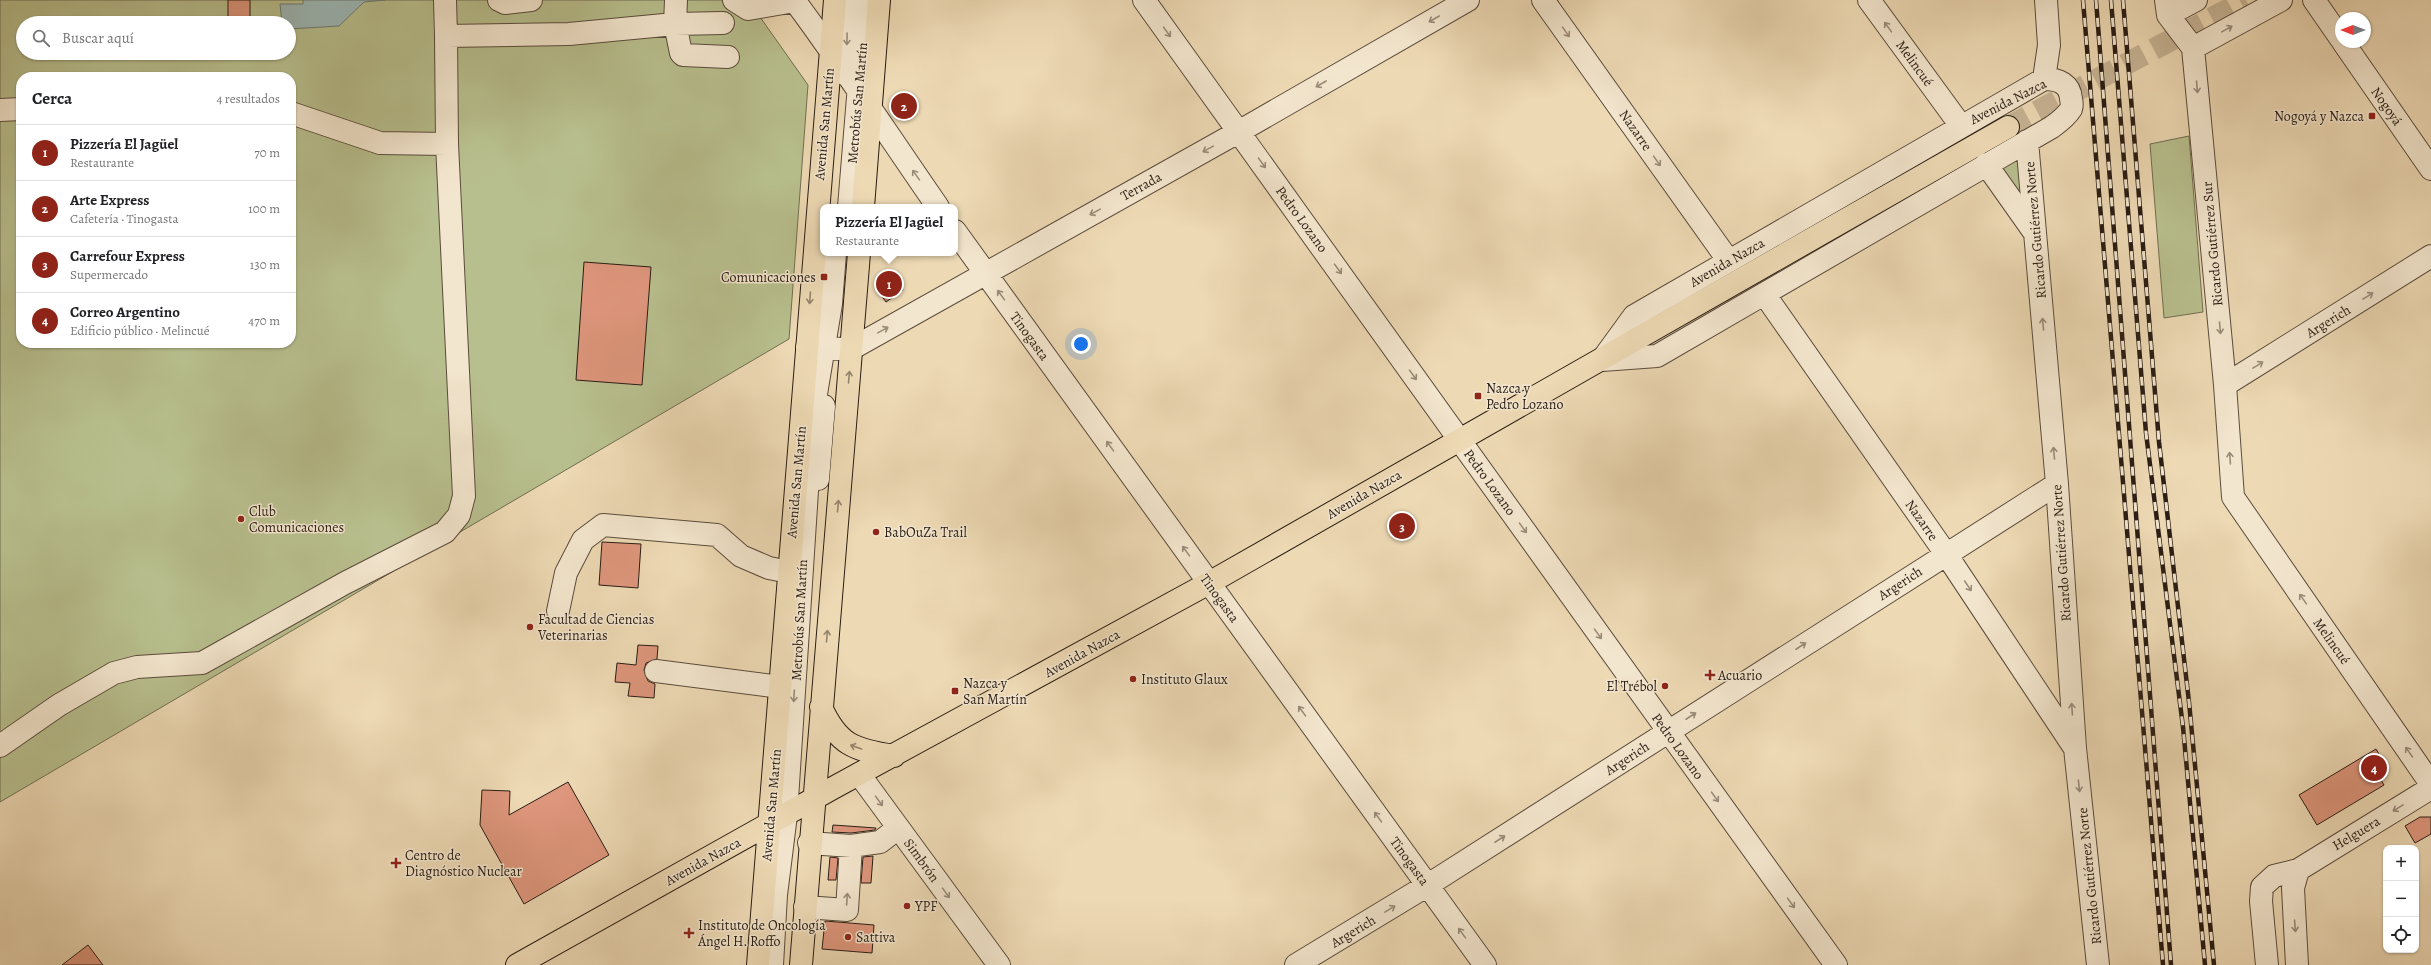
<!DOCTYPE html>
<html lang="es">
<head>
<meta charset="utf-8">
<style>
	:root { --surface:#fff; --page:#f2f2f2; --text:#202124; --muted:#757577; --line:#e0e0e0; --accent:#8f2418 }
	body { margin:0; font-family:Alegreya,serif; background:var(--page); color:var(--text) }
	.controls { position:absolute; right:12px; bottom:12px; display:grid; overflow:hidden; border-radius:8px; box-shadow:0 1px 3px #0004 }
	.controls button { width:36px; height:36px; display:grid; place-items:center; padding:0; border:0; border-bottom:1px solid var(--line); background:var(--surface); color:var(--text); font:20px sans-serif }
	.compass { position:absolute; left:2335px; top:12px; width:36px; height:36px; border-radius:50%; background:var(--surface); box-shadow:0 1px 3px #0004; rotate:270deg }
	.you { position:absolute; left:1081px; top:344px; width:14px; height:14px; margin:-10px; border:3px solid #fff; border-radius:50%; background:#1a73e8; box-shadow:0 0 0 6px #1a73e833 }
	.badge { display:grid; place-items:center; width:26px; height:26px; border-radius:50%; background:var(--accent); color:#fff; font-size:13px; font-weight:700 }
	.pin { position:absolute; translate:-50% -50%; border:2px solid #fff; box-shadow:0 1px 4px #0006 }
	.popup { position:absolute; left:820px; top:204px; width:138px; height:52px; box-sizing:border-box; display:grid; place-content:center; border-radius:8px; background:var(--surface); filter:drop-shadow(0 1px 3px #0005); font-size:13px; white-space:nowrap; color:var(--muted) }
	.popup b { font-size:15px; color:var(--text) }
	.popup::after { content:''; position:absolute; left:50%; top:100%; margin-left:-8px; border:8px solid transparent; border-top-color:var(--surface) }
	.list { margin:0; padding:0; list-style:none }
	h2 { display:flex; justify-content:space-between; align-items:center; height:52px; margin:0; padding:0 16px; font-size:17px }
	h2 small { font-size:13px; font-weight:400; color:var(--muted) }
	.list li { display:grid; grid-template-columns:26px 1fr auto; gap:12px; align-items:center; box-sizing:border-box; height:56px; padding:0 16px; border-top:1px solid var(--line) }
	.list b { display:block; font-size:15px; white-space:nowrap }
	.list p { margin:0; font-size:13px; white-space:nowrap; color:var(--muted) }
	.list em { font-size:13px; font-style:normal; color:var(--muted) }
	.icon { flex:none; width:22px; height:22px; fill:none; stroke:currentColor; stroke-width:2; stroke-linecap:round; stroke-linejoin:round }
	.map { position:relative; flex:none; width:2431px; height:965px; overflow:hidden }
	.search { position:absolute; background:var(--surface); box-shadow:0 1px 3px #0004; left:16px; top:16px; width:280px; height:44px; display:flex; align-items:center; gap:10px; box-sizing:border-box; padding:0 14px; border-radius:22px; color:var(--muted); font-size:15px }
	.panel { position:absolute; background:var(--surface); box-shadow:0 1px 3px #0004; left:16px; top:72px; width:280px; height:276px; border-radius:16px }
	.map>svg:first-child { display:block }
	.green { fill:#b8bf8e; stroke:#716e51; fill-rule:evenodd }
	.water { fill:#9cb8b6; stroke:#6e7a75 }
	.building { fill:#de967c; stroke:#2a1d14 }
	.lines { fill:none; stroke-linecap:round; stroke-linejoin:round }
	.major-tunnel { stroke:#c6b394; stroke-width:22; stroke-dasharray:22 11; stroke-linecap:butt }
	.minor-casing { stroke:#5b4c3c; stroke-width:24 }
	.major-casing { stroke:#2a1d14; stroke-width:24 }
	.minor { stroke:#f3e6ce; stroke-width:22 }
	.major { stroke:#edd9b4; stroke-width:22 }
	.rail-casing { stroke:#2a1d14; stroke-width:4.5 }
	.rail { stroke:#f3e6ce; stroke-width:3; stroke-dasharray:9; stroke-linecap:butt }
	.oneway { stroke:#998c7a }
	.oneway2 { stroke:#95846c }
	.poi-dot { fill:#8f2418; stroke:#f3e6ce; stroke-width:1.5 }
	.labels { text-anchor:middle; stroke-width:3; stroke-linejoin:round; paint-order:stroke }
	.street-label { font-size:14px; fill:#2a1d14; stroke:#f3e6ce }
	.poi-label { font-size:14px; fill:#2a1d14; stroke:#f3e6ce; text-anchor:start }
</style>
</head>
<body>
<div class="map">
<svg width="2431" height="965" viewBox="0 0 2431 965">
	<rect width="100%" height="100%" fill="#edd9b4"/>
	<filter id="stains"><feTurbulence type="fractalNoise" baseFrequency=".005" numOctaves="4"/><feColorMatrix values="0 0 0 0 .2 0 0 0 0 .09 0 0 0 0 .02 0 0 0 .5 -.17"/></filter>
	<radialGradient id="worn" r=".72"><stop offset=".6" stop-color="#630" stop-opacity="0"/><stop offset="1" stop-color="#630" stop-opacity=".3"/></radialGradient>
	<path class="green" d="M 0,0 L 748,0 L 808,85 L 789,339 L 0,802 ZM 23,23 L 289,23 L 289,53 L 23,53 ZM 21,77 L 291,77 L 291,343 L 21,343 Z
		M 2189,136 L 2203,312 L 2164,318 L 2150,144 Z
		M 2026,143 L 2033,228 L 1988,164 Z"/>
	<path class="water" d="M 303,0 L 385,0 L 364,2 L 339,26 L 289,29 L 289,23 L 282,23 L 280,4 L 303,4 Z"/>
	<path class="building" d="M 228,0 L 250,0 L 250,23 L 228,23 Z
		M 584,262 L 651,267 L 642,385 L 576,380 Z
		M 880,277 L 895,278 L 903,290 L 886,302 L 879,292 Z
		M 602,542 L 641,544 L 638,588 L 599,585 Z
		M 638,645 L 658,646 L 657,659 L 646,663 L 644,670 L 648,681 L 655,684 L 654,698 L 628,696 L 630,683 L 615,682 L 617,663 L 636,665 Z
		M 2376,749 L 2388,769 L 2378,775 L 2384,785 L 2317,825 L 2299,795 Z
		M 568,782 L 609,855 L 524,904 L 480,825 L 482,790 L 510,791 L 509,815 Z
		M 2420,817 L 2431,817 L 2431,834 L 2415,843 L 2405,826 Z
		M 833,825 L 876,828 L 875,830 L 851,833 L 832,832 Z
		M 873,856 L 871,883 L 861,883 L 863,857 Z
		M 830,857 L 838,858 L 836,880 L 828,880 Z
		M 825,921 L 874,925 L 872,953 L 822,949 Z
		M 88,945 L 103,965 L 62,965 Z"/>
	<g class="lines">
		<path class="major-tunnel" d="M 2008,127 L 2246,0"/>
		<g class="minor-casing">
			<path id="minor" d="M 445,0 L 446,36
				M 499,0 L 505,3 L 531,0
				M 676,0 L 675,24 L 681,53 L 683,55 L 728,57
				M 734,0 L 748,9 L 795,1
				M 794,0 C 844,67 890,138 938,207
				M 1144,0 L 1836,965
				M 1543,0 L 1728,260
				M 1869,0 L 1961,126
				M 2166,0 L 2168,15 L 2193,48 L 2225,385 L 2233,497 L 2431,784
				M 2314,0 L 2341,39
				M 2168,15 L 2196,0
				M 2343,42 L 2431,169
				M 2193,48 L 2281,0
				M 846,75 L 848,0
				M 2044,79 C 2059,79 2070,84 2071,99 C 2072,103 2072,106 2071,109 C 2066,117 2059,122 2052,127 L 1657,356 L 1602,360 L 1634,316 Z
				M 2044,79 L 2049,45 L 2046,0
				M 0,110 L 21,109
				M 291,113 L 380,143 L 447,144 L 446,36 L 569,34 L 675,24 L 723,23
				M 2027,141 L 2057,484 L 2075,748 L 2098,965
				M 1986,164 L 2034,232
				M 849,207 L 866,0
				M 955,231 L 1485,965
				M 1765,295 L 1946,554 L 2074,747
				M 807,348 L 851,349 L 1240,131 L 1468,0
				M 2225,385 L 2431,256
				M 811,424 L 831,304 L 835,253
				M 818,479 L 824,406
				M 558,611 L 566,573 L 583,540 L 603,525 L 717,535 L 741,556 L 769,568 L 789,572
				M 656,671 L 780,687
				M 0,746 L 59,705 L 114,673 L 137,667 L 202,663 L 345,583 L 445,532 L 459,515 L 464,496 L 447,144
				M 859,774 L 999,965
				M 809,843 L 851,846 L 880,842 L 898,828
				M 805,907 L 847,910 L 851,846
				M 772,965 L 776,895 L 786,815 L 809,460
				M 1296,965 L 1428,885 L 2057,484
				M 2267,965 L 2261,901 L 2262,887 L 2274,876 L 2298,870
				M 2297,965 L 2293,888 L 2298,870 L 2431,788"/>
		</g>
		<g class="major-casing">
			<path id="major" d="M 863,207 L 879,0
				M 821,707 C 838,745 854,750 894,756
				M 517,965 L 833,788 L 1209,583 L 2008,127
				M 758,965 L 835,0
				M 801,965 L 859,253"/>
		</g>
		<use href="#minor" class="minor"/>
		<use href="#major" class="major"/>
		<g class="rail-casing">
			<path id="rail" d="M 2083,0 L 2163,965
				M 2096,0 L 2171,965
				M 2111,0 L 2146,433 L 2183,727 L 2205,965
				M 2123,0 L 2159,442 L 2189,702 L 2214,965"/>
		</g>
		<use href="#rail" class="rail"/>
	</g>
	<defs><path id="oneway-shaft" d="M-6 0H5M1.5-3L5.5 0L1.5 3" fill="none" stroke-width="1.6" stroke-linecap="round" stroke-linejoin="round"/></defs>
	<g class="oneway">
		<use href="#oneway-shaft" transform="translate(1434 19) rotate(150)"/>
		<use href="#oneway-shaft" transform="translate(1888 27) rotate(-126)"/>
		<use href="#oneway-shaft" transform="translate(2227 29) rotate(-29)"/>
		<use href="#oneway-shaft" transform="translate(1167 32) rotate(54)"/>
		<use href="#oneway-shaft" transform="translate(1566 32) rotate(55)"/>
		<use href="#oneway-shaft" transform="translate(847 39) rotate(91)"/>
		<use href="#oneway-shaft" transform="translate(1321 84) rotate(150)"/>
		<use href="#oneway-shaft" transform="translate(2197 87) rotate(85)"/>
		<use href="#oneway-shaft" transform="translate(1208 149) rotate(151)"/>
		<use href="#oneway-shaft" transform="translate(1657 161) rotate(55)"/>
		<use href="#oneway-shaft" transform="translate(1262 163) rotate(54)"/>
		<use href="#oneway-shaft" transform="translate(916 175) rotate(-125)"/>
		<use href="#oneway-shaft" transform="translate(1095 212) rotate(151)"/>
		<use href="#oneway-shaft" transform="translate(1338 269) rotate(54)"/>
		<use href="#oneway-shaft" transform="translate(1001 295) rotate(-126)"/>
		<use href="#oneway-shaft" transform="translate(2368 296) rotate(-32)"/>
		<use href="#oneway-shaft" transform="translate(2043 324) rotate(-95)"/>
		<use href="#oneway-shaft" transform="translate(2220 328) rotate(85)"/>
		<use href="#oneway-shaft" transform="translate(883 330) rotate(-29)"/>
		<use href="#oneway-shaft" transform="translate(2258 365) rotate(-32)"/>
		<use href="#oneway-shaft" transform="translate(1413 375) rotate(54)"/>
		<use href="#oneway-shaft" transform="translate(1110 446) rotate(-126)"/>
		<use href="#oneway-shaft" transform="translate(2054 453) rotate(-95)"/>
		<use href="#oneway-shaft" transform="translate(2230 458) rotate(-94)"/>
		<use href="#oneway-shaft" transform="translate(1523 528) rotate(54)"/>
		<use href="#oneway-shaft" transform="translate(1186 551) rotate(-126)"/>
		<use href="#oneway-shaft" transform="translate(1968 586) rotate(56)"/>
		<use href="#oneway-shaft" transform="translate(2303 599) rotate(-125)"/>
		<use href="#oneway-shaft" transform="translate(1598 634) rotate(54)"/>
		<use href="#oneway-shaft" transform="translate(1801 646) rotate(-33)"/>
		<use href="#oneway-shaft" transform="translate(794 696) rotate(93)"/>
		<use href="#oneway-shaft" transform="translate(2072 709) rotate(-94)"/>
		<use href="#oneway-shaft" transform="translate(1302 711) rotate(-126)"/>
		<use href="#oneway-shaft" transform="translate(1691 716) rotate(-33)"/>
		<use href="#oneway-shaft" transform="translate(2409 752) rotate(-125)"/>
		<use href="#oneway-shaft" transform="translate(2079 786) rotate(84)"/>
		<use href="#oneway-shaft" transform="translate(1715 797) rotate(54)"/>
		<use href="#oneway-shaft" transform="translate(879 801) rotate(54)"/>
		<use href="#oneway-shaft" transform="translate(2398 808) rotate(149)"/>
		<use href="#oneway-shaft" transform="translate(1378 817) rotate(-126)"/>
		<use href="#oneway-shaft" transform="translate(1500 839) rotate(-33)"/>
		<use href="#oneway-shaft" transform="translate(946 893) rotate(54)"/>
		<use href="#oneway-shaft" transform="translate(847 899) rotate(-86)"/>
		<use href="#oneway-shaft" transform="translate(1791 903) rotate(54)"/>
		<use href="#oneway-shaft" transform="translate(1390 909) rotate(-31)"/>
		<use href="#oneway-shaft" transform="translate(2295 926) rotate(86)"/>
		<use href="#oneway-shaft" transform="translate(1462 933) rotate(-126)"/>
	</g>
	<g class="oneway2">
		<use href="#oneway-shaft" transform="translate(810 298) rotate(94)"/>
		<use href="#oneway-shaft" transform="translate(849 377) rotate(-85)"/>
		<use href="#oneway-shaft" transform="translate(838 506) rotate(-85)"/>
		<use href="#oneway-shaft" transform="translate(827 636) rotate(-85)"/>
		<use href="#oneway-shaft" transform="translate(856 747) rotate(-161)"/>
	</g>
	<g class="poi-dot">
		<rect x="2368" y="112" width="8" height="8" rx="2"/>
		<rect x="820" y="273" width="8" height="8" rx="2"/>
		<rect x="1474" y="392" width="8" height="8" rx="2"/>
		<circle cx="241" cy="519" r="4"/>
		<circle cx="876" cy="532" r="4"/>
		<circle cx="530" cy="627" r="4"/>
		<path d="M1708 669h4v4h4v4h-4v4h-4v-4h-4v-4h4z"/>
		<circle cx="1133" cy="679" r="4"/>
		<circle cx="1665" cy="686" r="4"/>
		<rect x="951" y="687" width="8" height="8" rx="2"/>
		<path d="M394 857h4v4h4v4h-4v4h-4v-4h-4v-4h4z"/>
		<circle cx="907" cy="906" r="4"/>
		<path d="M687 927h4v4h4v4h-4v4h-4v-4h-4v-4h4z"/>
		<circle cx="848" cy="937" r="4"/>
	</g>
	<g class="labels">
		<g class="street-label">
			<text transform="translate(1915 63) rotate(54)" y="5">Melincué</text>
			<text transform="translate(2008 101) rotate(-27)" y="5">Avenida Nazca</text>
			<text transform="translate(857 103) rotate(-85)" y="5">Metrobús San Martín</text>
			<text transform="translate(2387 106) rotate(55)" y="5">Nogoyá</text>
			<text transform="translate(824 124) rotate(-85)" y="5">Avenida San Martín</text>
			<text transform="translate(1636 130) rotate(55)" y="5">Nazarre</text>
			<text transform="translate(1141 186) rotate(-29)" y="5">Terrada</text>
			<text transform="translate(1302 219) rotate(54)" y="5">Pedro Lozano</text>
			<text transform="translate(2035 230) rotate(-95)" y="5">Ricardo Gutiérrez Norte</text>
			<text transform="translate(2212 244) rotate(-95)" y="5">Ricardo Gutiérrez Sur</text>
			<text transform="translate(1727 262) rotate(-30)" y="5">Avenida Nazca</text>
			<text transform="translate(2328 321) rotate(-32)" y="5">Argerich</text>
			<text transform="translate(1030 336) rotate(54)" y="5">Tinogasta</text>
			<text transform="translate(796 482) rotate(-85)" y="5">Avenida San Martín</text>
			<text transform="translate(1490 482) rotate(54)" y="5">Pedro Lozano</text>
			<text transform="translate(1364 494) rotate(-30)" y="5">Avenida Nazca</text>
			<text transform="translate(1922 520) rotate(55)" y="5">Nazarre</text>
			<text transform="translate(2061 553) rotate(-94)" y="5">Ricardo Gutiérrez Norte</text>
			<text transform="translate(1900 583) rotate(-33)" y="5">Argerich</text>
			<text transform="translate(1220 598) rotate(54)" y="5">Tinogasta</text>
			<text transform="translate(799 620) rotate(-87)" y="5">Metrobús San Martín</text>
			<text transform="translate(2332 641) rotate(55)" y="5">Melincué</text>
			<text transform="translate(1082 653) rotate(-29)" y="5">Avenida Nazca</text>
			<text transform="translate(1678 746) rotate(54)" y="5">Pedro Lozano</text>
			<text transform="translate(1627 758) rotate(-33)" y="5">Argerich</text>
			<text transform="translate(771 805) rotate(-85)" y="5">Avenida San Martín</text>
			<text transform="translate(2356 833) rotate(-31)" y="5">Helguera</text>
			<text transform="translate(922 860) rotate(54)" y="5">Simbrón</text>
			<text transform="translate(703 861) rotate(-29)" y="5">Avenida Nazca</text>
			<text transform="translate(1410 861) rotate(54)" y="5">Tinogasta</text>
			<text transform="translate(2089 876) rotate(-96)" y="5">Ricardo Gutiérrez Norte</text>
			<text transform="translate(1353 931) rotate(-31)" y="5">Argerich</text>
		</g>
		<g class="poi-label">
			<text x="2364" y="121" text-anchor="end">Nogoyá y Nazca</text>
			<text x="816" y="282" text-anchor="end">Comunicaciones</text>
			<text x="1486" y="393">Nazca y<tspan x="1486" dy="16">Pedro Lozano</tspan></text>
			<text x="249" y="516">Club<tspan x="249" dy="16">Comunicaciones</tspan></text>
			<text x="884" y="537">BabOuZa Trail</text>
			<text x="538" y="624">Facultad de Ciencias<tspan x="538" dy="16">Veterinarias</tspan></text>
			<text x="1718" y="680">Acuario</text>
			<text x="1141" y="684">Instituto Glaux</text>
			<text x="963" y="688">Nazca y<tspan x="963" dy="16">San Martín</tspan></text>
			<text x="1657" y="691" text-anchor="end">El Trébol</text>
			<text x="405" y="860">Centro de<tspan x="405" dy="16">Diagnóstico Nuclear</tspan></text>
			<text x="915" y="911">YPF</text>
			<text x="698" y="930">Instituto de Oncología<tspan x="698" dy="16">Ángel H. Roffo</tspan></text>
			<text x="856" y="942">Sattiva</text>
		</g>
	</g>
	<rect width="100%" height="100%" filter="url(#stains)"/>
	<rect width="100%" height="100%" fill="url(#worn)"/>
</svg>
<div class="controls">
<button>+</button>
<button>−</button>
<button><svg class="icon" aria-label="locate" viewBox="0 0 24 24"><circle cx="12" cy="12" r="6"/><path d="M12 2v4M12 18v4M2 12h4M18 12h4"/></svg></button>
</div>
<svg class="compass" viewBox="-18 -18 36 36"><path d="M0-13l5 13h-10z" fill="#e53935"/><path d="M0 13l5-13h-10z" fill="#757577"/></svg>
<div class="you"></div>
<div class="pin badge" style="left:889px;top:284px">1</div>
<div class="popup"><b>Pizzería El Jagüel</b>Restaurante</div>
<div class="pin badge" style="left:904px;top:106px">2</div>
<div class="pin badge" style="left:1402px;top:526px">3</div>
<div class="pin badge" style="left:2374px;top:768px">4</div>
<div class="search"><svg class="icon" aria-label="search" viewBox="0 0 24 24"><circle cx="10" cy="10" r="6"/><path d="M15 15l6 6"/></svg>Buscar aquí</div>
<section class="panel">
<h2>Cerca<small>4 resultados</small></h2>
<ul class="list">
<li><span class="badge">1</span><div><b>Pizzería El Jagüel</b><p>Restaurante</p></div><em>70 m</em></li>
<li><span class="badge">2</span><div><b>Arte Express</b><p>Cafetería · Tinogasta</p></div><em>100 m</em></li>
<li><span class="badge">3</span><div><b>Carrefour Express</b><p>Supermercado</p></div><em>130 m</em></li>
<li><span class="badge">4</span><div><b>Correo Argentino</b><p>Edificio público · Melincué</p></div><em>470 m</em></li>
</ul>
</section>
</div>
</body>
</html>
